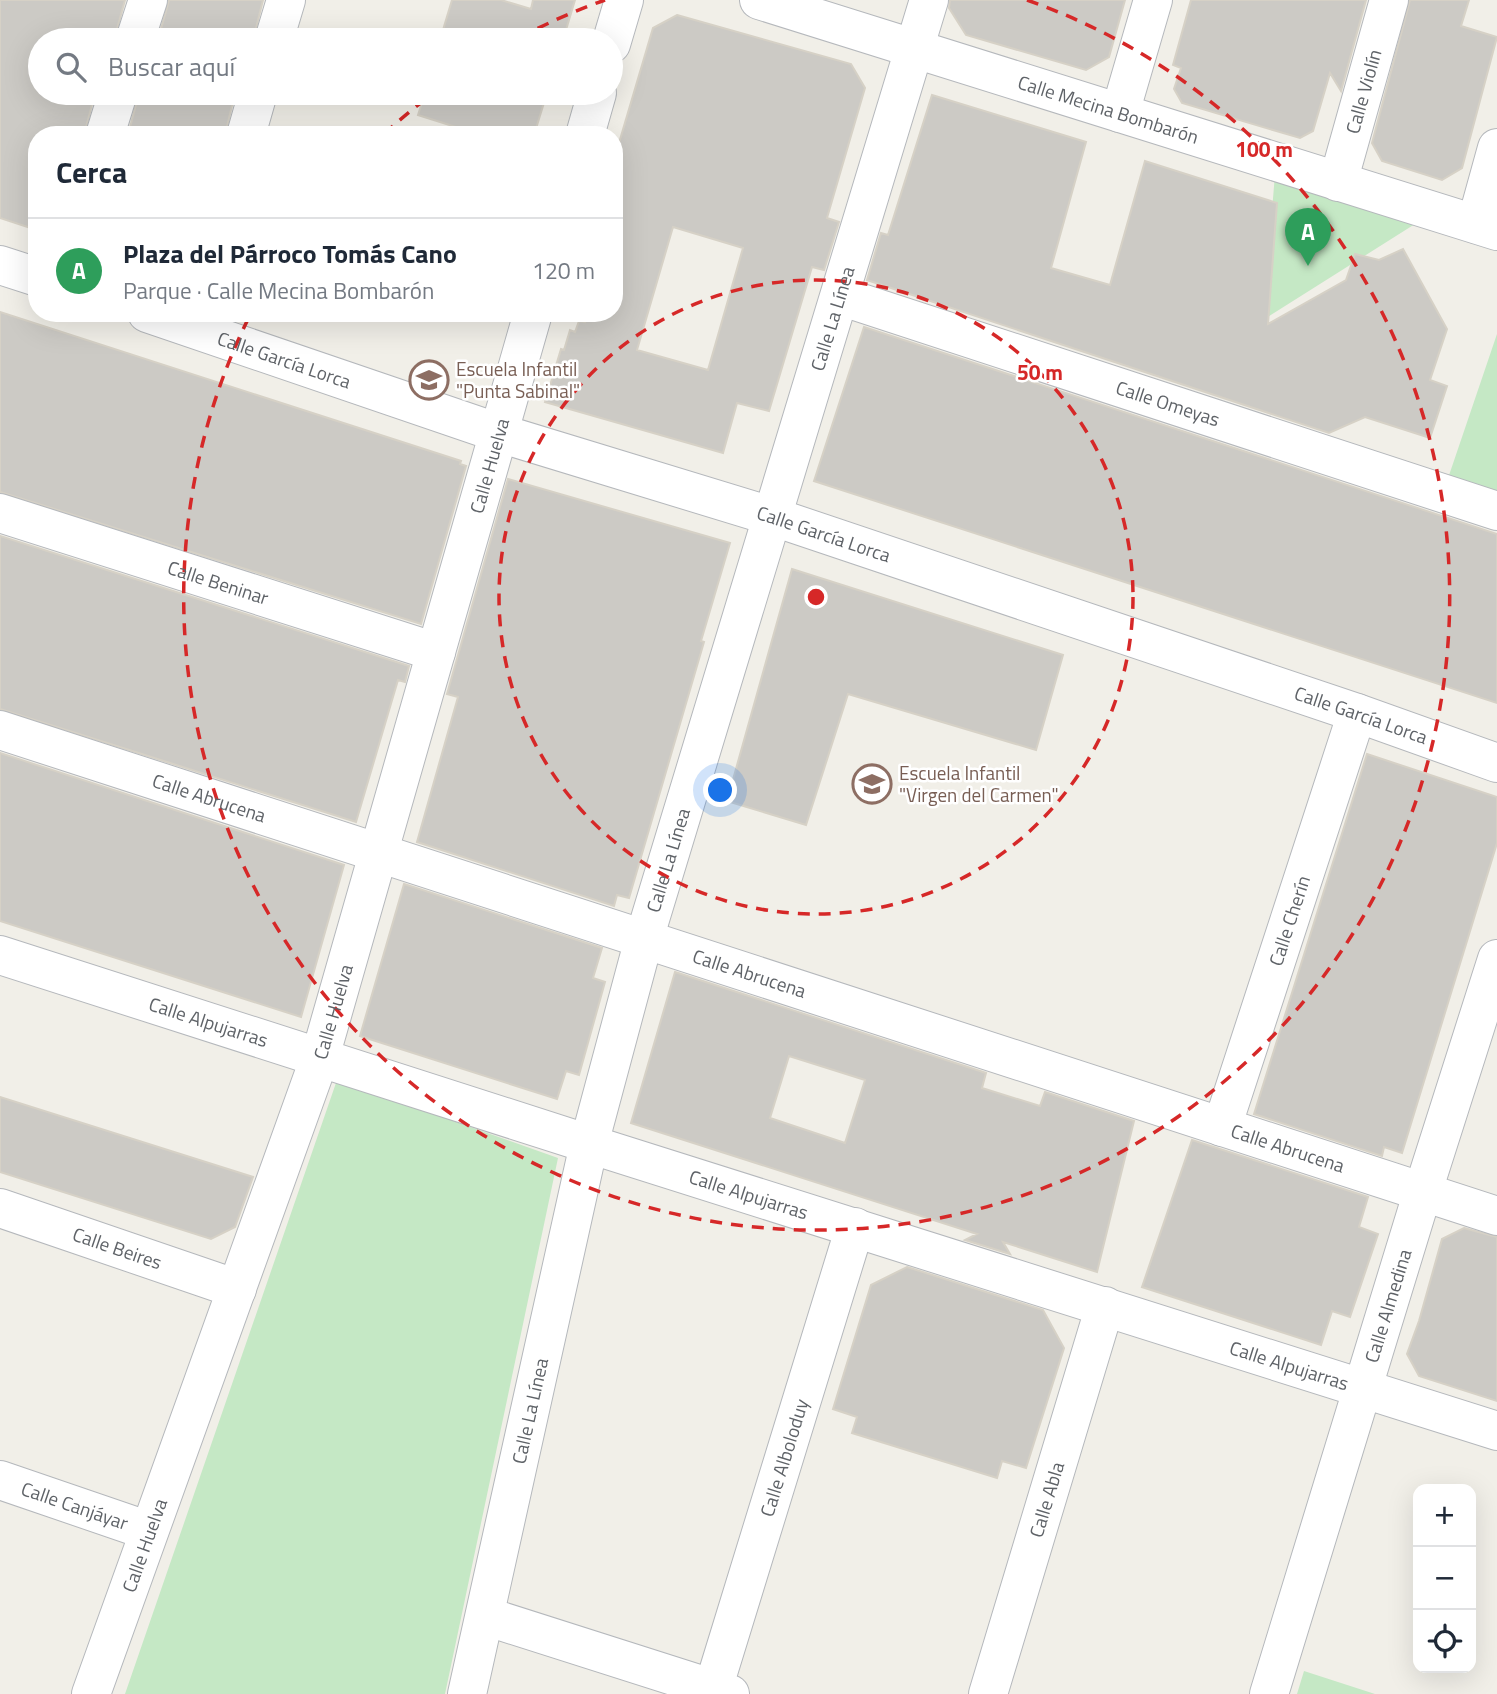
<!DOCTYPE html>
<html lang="es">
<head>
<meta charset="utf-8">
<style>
	:root { --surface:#fff; --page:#f2f2f3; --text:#1f2937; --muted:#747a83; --line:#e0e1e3; --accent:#d93025 }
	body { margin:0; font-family:"Titillium Web",sans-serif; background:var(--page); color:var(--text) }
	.controls { position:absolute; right:21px; bottom:21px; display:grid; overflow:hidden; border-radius:14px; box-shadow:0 7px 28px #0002 }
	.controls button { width:63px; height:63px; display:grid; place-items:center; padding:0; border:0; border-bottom:2px solid var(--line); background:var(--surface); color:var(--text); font:35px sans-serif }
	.you { position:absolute; left:721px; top:791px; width:24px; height:24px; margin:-18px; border:5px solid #fff; border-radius:50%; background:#1a73e8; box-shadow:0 0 0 10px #1a73e833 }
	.badge { display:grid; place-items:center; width:46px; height:46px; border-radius:50%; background:var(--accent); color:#fff; font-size:23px; font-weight:700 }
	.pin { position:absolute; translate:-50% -58px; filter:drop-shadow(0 2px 4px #0008) }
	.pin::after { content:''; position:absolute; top:37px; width:24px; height:21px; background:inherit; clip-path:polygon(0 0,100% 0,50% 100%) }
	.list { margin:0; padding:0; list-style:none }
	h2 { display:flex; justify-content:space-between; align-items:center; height:91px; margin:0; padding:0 28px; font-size:30px }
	h2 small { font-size:23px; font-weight:400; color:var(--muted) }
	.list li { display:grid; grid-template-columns:46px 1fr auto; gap:21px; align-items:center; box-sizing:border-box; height:105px; padding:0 28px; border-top:2px solid var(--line) }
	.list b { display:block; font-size:26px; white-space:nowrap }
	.list p { margin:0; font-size:23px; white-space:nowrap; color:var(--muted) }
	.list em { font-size:23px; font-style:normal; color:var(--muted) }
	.icon { flex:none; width:38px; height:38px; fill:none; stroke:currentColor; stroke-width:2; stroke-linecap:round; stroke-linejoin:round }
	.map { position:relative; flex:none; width:1497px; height:1694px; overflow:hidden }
	.search { position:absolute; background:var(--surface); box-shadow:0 7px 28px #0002; left:28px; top:28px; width:595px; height:77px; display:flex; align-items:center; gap:18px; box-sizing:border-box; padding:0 24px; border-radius:38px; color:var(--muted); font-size:26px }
	.panel { position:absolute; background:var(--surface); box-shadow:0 7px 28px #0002; left:28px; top:126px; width:595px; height:196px; border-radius:28px }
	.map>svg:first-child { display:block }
	.green { fill:#c5e8c5 }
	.building { fill:#cccac5; stroke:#d6d1c6; stroke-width:2; fill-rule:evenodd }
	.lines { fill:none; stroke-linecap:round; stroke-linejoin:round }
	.minor-casing { stroke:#b5b8bc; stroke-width:40 }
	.minor { stroke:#fff; stroke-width:38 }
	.ring { fill:none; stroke:#d62828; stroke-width:3.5; stroke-dasharray:12 9 }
	.labels { text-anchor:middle; stroke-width:5; stroke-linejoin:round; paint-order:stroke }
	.street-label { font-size:19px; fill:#5f6368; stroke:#fff }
	.education-label { font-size:19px; fill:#785e54; stroke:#fff; text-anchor:start }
	.centre { fill:#d62828; stroke:#fff; stroke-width:3.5 }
	.ring-label { font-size:21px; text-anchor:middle; font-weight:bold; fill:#d62828; stroke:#fff; stroke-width:5; stroke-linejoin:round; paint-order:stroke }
</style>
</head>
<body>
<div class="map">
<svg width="1497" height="1694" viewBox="0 0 1497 1694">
	<rect width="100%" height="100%" fill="#f1efe8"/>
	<path class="green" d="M 1276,162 L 1434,212 L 1263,320 Z
		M 1497,334 L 1497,511 L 1443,493 Z
		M 337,1080 L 558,1158 L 445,1694 L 125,1694 Z
		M 1304,1671 L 1375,1694 L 1297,1694 Z"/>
	<path class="building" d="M 0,0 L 125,0 L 114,40 L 40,40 L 40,93 L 95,93 L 84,135 L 37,135 L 37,230 L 0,218 Z
		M 169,0 L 263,0 L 253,40 L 158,40 Z
		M 452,0 L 501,0 L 531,9 L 533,0 L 575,0 L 563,40 L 440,40 Z
		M 950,0 L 1125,0 L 1109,57 L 1086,70 L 966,35 L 949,8 Z
		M 1191,0 L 1366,0 L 1341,91 L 1330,73 L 1313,131 L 1300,138 L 1182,103 L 1174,89 L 1181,68 L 1173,65 Z
		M 1410,0 L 1469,0 L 1461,26 L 1497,37 L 1462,168 L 1442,180 L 1382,161 L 1372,143 Z
		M 677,15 L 851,64 L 865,88 L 827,218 L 839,222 L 824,270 L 812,267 L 769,411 L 737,403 L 723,453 L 545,402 L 561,349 L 564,350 L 570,330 L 575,332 L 579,321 L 585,322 L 587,313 L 614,313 L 614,160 L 653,28 ZM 673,227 L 743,248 L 708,370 L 637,350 Z
		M 139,93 L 235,93 L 225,135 L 128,135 Z
		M 425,93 L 547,93 L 534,135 L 481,135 L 418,115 Z
		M 932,95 L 1086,142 L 1051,268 L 1110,285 L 1145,161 L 1277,203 L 1268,324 L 1346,280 L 1355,254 L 1379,260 L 1403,249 L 1447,329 L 1430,380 L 1447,386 L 1430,438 L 1365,417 L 1329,433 L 867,280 L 881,233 L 888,235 Z
		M 0,312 L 461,461 L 460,464 L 466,466 L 421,624 L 0,492 Z
		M 864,327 L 1497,534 L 1497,703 L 814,481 Z
		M 508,479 L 730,543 L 701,641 L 704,642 L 629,898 L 617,895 L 614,906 L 417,842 L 458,697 L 447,694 Z
		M 0,536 L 409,666 L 405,682 L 398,680 L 356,822 L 0,709 Z
		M 792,569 L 1063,655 L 1036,750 L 848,694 L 806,825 L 727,801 Z
		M 0,753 L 344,865 L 301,1017 L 0,921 Z
		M 1367,754 L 1497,797 L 1497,843 L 1402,1153 L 1384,1147 L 1382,1156 L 1254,1114 Z
		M 404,884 L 602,948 L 593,978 L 605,982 L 579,1075 L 566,1071 L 557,1099 L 360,1036 Z
		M 675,972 L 986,1073 L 982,1088 L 1040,1106 L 1045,1092 L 1134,1121 L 1097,1272 L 1003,1242 L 1010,1254 L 965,1240 L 977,1234 L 631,1123 ZM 789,1056 L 865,1080 L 845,1143 L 770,1118 Z
		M 0,1097 L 253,1177 L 235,1227 L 211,1239 L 0,1172 Z
		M 1192,1140 L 1368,1197 L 1359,1227 L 1378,1234 L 1350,1317 L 1332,1311 L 1321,1345 L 1142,1287 Z
		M 1464,1228 L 1497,1237 L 1497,1401 L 1419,1376 L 1407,1354 L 1419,1321 L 1442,1239 Z
		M 907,1267 L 1043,1310 L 1064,1348 L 1026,1468 L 1002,1461 L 997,1478 L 852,1433 L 857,1417 L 833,1409 L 871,1285 Z"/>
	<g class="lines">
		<g class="minor-casing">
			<g id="minor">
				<path id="s1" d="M 759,0 L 1497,231"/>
				<path d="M 135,40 L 148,0"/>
				<path d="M 274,40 L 286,0"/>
				<path d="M 611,44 L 624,0"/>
				<path d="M 1120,113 L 1153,0"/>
				<path d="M 105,135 L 118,93"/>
				<path d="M 246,135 L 258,93"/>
				<path d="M 585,135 L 597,93"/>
				<path id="s2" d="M 1338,182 L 1389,0"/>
				<path d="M 1476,224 L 1497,148"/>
				<path d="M 0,265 L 37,277"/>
				<path id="s3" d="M 840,296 L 1497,511"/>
				<path id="s4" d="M 147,313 L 499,433 L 771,516 L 1357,713 L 1497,763"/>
				<path id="s5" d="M 0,513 L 436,652"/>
				<path id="s6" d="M 0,730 L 1497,1216"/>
				<path id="s7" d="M 0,955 L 589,1144 L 1497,1431"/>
				<path id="s8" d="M 1222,1127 L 1357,713"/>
				<path id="s9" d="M 0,1208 L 237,1289"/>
				<path id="s10" d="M 0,1480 L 149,1531"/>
				<path d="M 485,1616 L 730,1694"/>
				<path id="s11" d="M 713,1689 L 855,1227"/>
				<path id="s12" d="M 91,1694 L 320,1057 L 533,313"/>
				<path id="s13" d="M 467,1694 L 589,1144 L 644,939 L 929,0"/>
				<path id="s14" d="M 988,1694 L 1105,1306"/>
				<path id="s15" d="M 1269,1694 L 1423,1191 L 1497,959"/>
			</g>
		</g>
		<use href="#minor" class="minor"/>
	</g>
	<g class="ring">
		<circle cx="816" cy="597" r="317"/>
		<path d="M384 134A633 633 0 0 1 431 95M519 38A633 633 0 0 1 605 0M1027 0A633 633 0 1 1 250 315"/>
	</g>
	<defs>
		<g id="school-ring" transform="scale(2.0125)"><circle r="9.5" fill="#fff" stroke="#8d6e63" stroke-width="1.5"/><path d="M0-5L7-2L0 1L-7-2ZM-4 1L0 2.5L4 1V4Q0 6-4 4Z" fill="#8d6e63"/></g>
	</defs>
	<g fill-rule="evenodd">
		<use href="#school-ring" x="429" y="380"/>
		<use href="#school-ring" x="872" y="784"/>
	</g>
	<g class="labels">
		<g class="street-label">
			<text dy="7" stroke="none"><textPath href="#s2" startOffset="94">Calle Violín</textPath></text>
			<text dy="7" stroke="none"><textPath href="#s1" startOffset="366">Calle Mecina Bombarón</textPath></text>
			<text dy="7" stroke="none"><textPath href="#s13" startOffset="1424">Calle La Línea</textPath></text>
			<text dy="7" stroke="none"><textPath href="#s4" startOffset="145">Calle García Lorca</textPath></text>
			<text dy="7" stroke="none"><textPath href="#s3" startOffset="345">Calle Omeyas</textPath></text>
			<text dy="7" stroke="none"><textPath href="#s12" startOffset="1292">Calle Huelva</textPath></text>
			<text dy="7" stroke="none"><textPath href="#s4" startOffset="712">Calle García Lorca</textPath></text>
			<text dy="7" stroke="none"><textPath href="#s5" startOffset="229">Calle Beninar</textPath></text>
			<text dy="7" stroke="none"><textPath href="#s4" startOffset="1279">Calle García Lorca</textPath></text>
			<text dy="7" stroke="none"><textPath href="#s6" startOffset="220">Calle Abrucena</textPath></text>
			<text dy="7" stroke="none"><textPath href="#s13" startOffset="858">Calle La Línea</textPath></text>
			<text dy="7" stroke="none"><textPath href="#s8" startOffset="217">Calle Cherín</textPath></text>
			<text dy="7" stroke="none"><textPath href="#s6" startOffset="788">Calle Abrucena</textPath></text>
			<text dy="7" stroke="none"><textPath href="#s12" startOffset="724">Calle Huelva</textPath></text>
			<text dy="7" stroke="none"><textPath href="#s7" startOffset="219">Calle Alpujarras</textPath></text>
			<text dy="7" stroke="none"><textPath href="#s6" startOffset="1354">Calle Abrucena</textPath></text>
			<text dy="7" stroke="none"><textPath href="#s7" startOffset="786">Calle Alpujarras</textPath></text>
			<text dy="7" stroke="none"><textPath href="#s9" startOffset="124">Calle Beires</textPath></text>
			<text dy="7" stroke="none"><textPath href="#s15" startOffset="406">Calle Almedina</textPath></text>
			<text dy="7" stroke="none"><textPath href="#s7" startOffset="1353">Calle Alpujarras</textPath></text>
			<text dy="7" stroke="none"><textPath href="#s13" startOffset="290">Calle La Línea</textPath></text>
			<text dy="7" stroke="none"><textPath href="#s11" startOffset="242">Calle Alboloduy</textPath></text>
			<text dy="7" stroke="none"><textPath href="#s14" startOffset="203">Calle Abla</textPath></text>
			<text dy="7" stroke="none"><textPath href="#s10" startOffset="79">Calle Canjáyar</textPath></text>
			<text dy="7" stroke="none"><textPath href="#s12" startOffset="158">Calle Huelva</textPath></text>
		</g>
		<g class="education-label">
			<text x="456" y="376">Escuela Infantil<tspan x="456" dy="22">"Punta Sabinal"</tspan></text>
			<text x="899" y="780">Escuela Infantil<tspan x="899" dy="22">"Virgen del Carmen"</tspan></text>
		</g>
	</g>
	<circle cx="816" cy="597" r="10" class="centre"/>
	<g class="ring-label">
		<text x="1264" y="157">100 m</text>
		<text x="1040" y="380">50 m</text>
	</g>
</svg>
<div class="controls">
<button>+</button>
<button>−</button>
<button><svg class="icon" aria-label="locate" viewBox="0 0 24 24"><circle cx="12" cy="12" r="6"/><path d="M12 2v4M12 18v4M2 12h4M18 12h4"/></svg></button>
</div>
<div class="you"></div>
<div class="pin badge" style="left:1308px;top:266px;background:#2e9e5b">A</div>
<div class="search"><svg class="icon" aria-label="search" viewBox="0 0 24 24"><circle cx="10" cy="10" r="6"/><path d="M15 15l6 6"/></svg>Buscar aquí</div>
<section class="panel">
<h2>Cerca<small></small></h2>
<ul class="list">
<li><span class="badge" style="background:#2e9e5b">A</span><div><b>Plaza del Párroco Tomás Cano</b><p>Parque · Calle Mecina Bombarón</p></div><em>120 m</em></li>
</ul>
</section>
</div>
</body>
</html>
